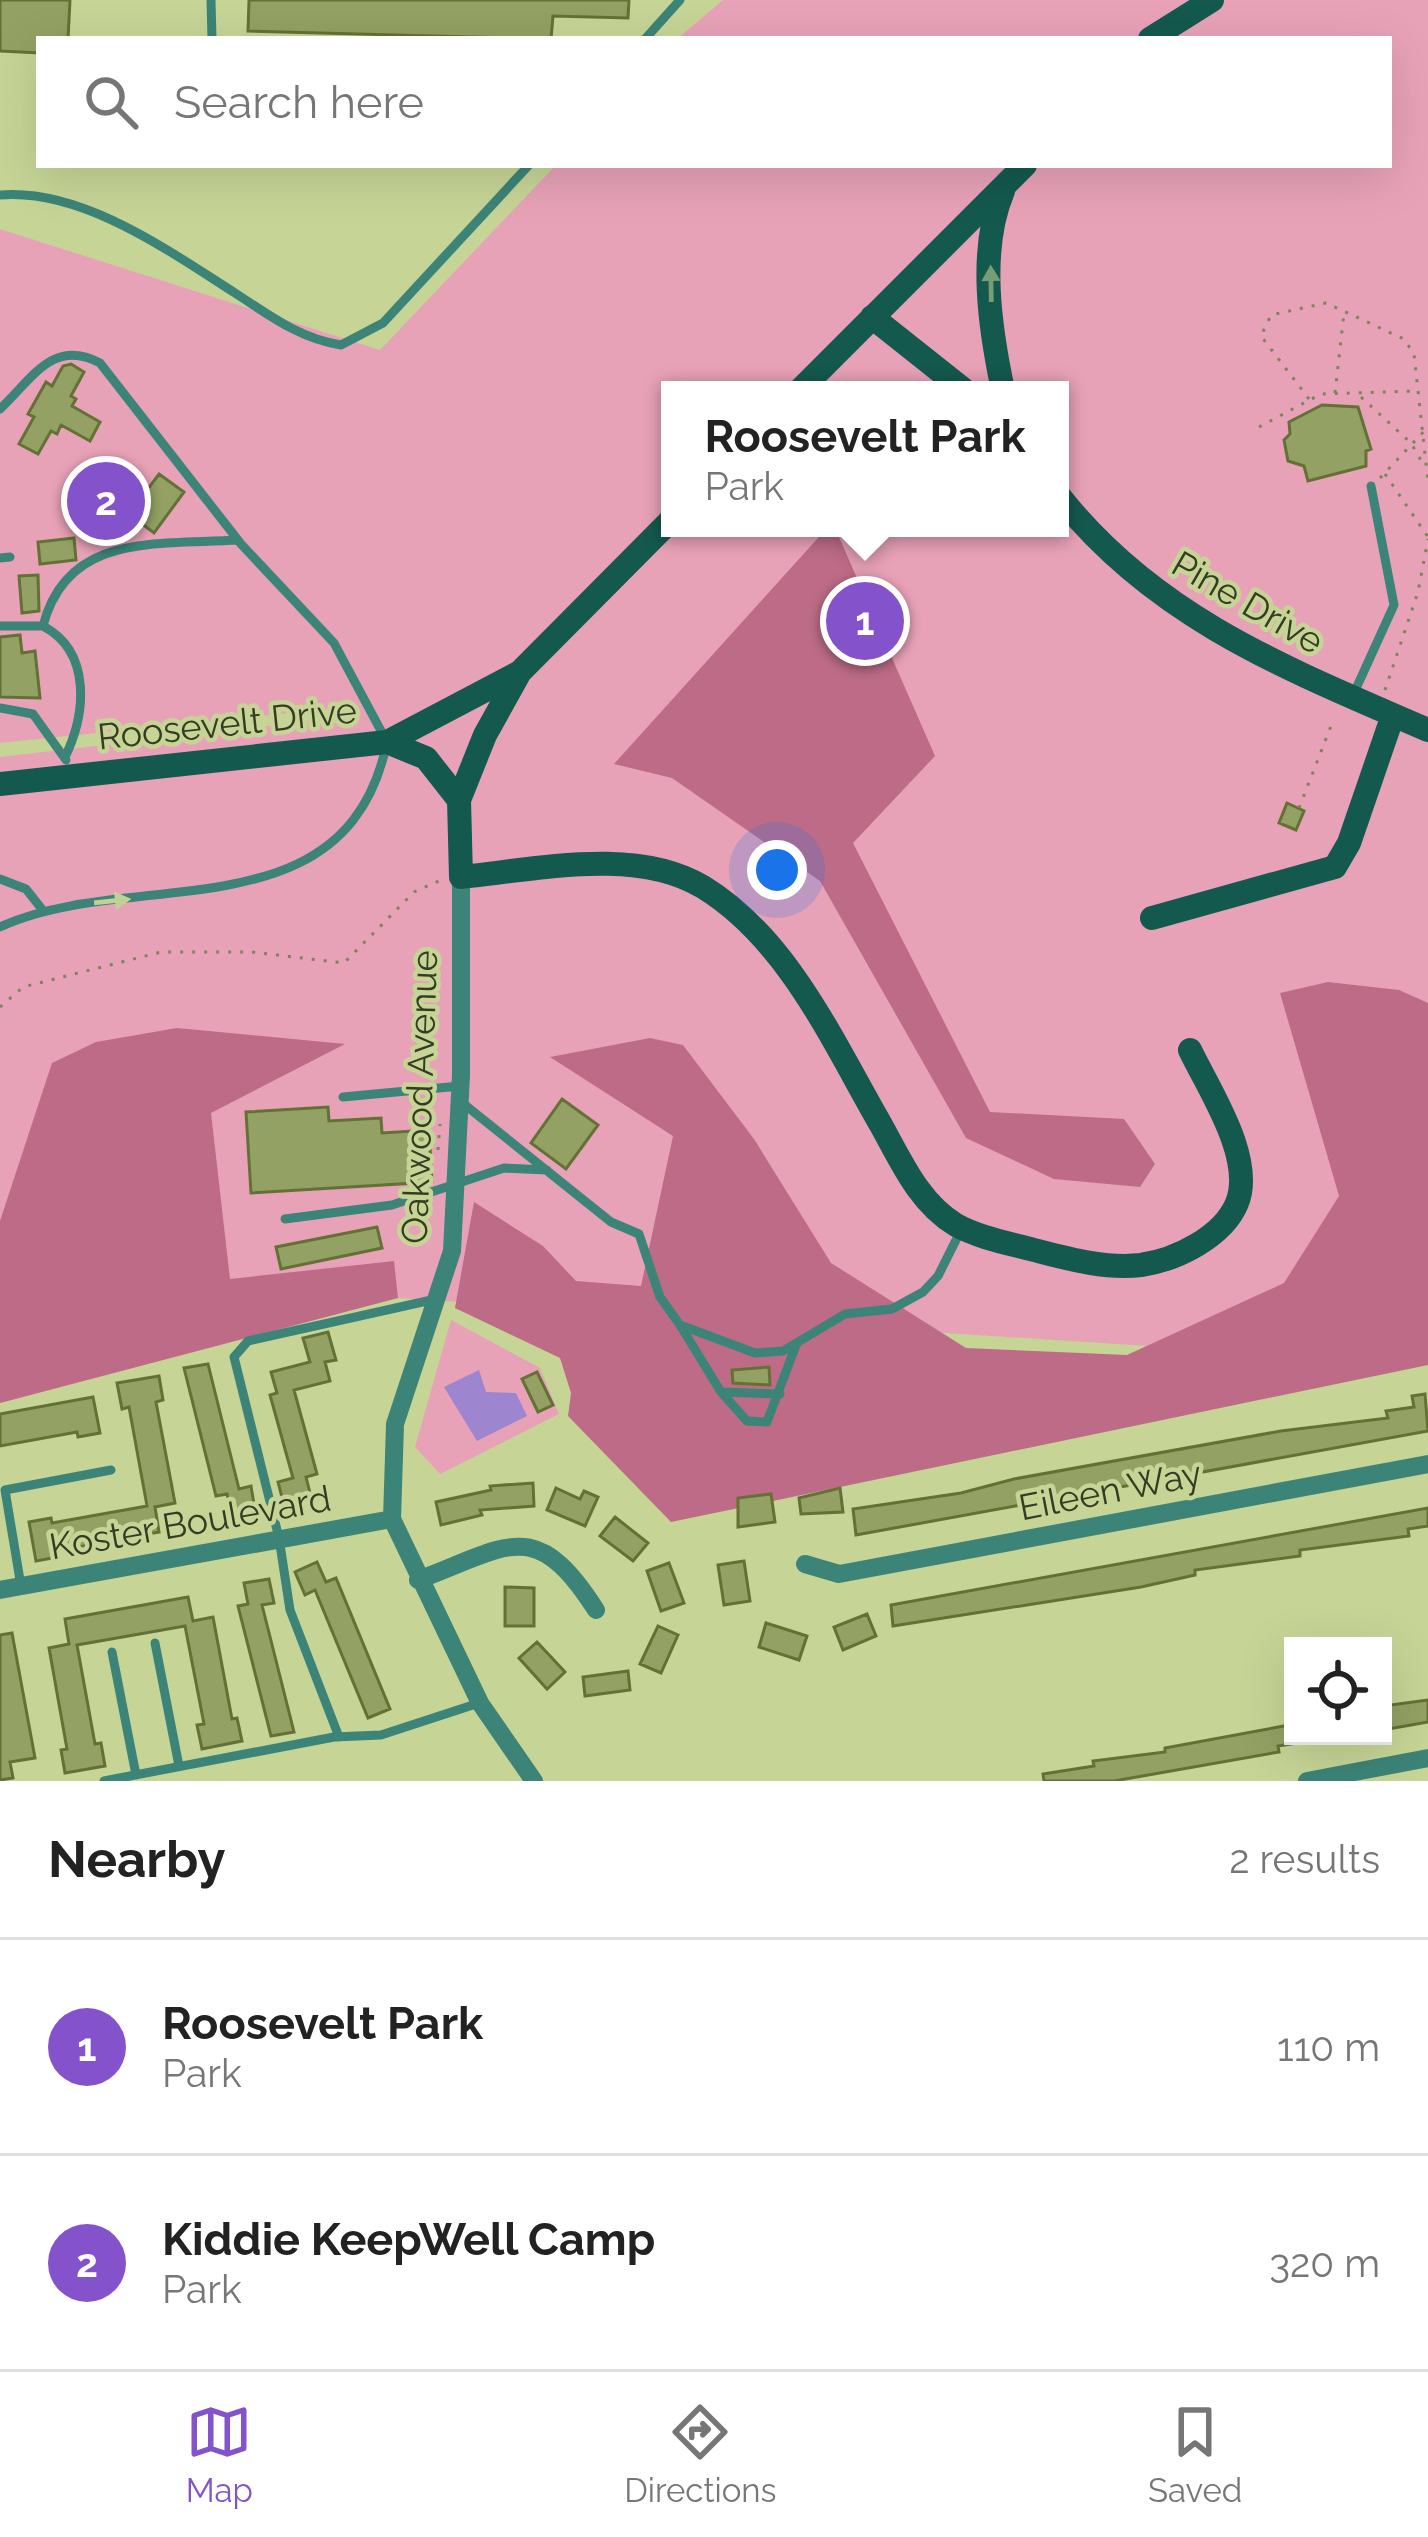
<!DOCTYPE html>
<html lang="en">
<head>
<meta charset="utf-8">
<style>
	:root { --surface:#fff; --page:#f6f6f6; --text:#222; --muted:#767676; --line:#e0e0e0; --accent:#8453cc }
	body { margin:0; font-family:Raleway,sans-serif; background:var(--page); color:var(--text) }
	.controls { position:absolute; right:36px; bottom:36px; display:grid; overflow:hidden; border-radius:0px; box-shadow:0 12px 48px #0002 }
	.controls button { width:108px; height:108px; display:grid; place-items:center; padding:0; border:0; border-bottom:3px solid var(--line); background:var(--surface); color:var(--text); font:60px sans-serif }
	.you { position:absolute; left:777px; top:870px; width:42px; height:42px; margin:-30px; border:9px solid #fff; border-radius:50%; background:#1a73e8; box-shadow:0 0 0 18px #1a73e833 }
	.badge { display:grid; place-items:center; width:78px; height:78px; border-radius:50%; background:var(--accent); color:#fff; font-size:39px; font-weight:700 }
	.pin { position:absolute; translate:-50% -50%; border:6px solid #fff; box-shadow:0 3px 12px #0006 }
	.popup { position:absolute; left:661px; top:381px; width:408px; height:156px; box-sizing:border-box; display:grid; place-content:center; border-radius:0px; background:var(--surface); filter:drop-shadow(0 3px 9px #0005); font-size:39px; white-space:nowrap; color:var(--muted) }
	.popup b { font-size:45px; color:var(--text) }
	.popup::after { content:''; position:absolute; left:50%; top:100%; margin-left:-24px; border:24px solid transparent; border-top-color:var(--surface) }
	.list { margin:0; padding:0; list-style:none }
	h2 { display:flex; justify-content:space-between; align-items:center; height:156px; margin:0; padding:0 48px; font-size:51px }
	h2 small { font-size:39px; font-weight:400; color:var(--muted) }
	.list li { display:grid; grid-template-columns:78px 1fr auto; gap:36px; align-items:center; box-sizing:border-box; height:216px; padding:0 48px; border-top:3px solid var(--line) }
	.list b { display:block; font-size:45px; white-space:nowrap }
	.list p { margin:0; font-size:39px; white-space:nowrap; color:var(--muted) }
	.list em { font-size:39px; font-style:normal; color:var(--muted) }
	.icon { flex:none; width:66px; height:66px; fill:none; stroke:currentColor; stroke-width:2; stroke-linecap:round; stroke-linejoin:round }
	.map { position:relative; flex:none; width:1428px; height:1781px; overflow:hidden }
	.search { position:absolute; background:var(--surface); box-shadow:0 12px 48px #0002; left:36px; right:36px; top:36px; height:132px; display:flex; align-items:center; gap:30px; box-sizing:border-box; padding:0 42px; border-radius:0px; color:var(--muted); font-size:45px }
	.sheet { height:588px; background:var(--surface) }
	nav { display:flex; justify-content:space-around; align-items:center; box-sizing:border-box; height:168px; border-top:3px solid var(--line); background:var(--surface); font-size:33px; color:var(--muted) }
	nav a { display:grid; justify-items:center; gap:6px }
	nav .on { color:var(--accent) }
	.map>svg:first-child { display:block }
	.green { fill:#e8a2b8; fill-rule:evenodd }
	.forest { fill:#bd6b87 }
	.water { fill:#9e85cf }
	.building { fill:#93a164; stroke:#647135; stroke-width:3 }
	.lines { fill:none; stroke-linecap:round; stroke-linejoin:round }
	.path { stroke:#7a8559; stroke-width:3; stroke-dasharray:3 9; stroke-linecap:butt }
	.lane { stroke:#3c8477; stroke-width:9 }
	.street { stroke:#3c8477; stroke-width:18 }
	.secondary { stroke:#14594e; stroke-width:24 }
	.oneway { fill:#769d76 }
	.oneway2 { fill:#bfd194 }
	.labels { text-anchor:middle; stroke-width:9; stroke-linejoin:round; paint-order:stroke }
	.street-label { font-size:36px; fill:#363c23; stroke:#c6d596 }
</style>
</head>
<body>
<div class="map">
<svg width="1428" height="1781" viewBox="0 0 1428 1781">
	<rect width="100%" height="100%" fill="#c6d596"/>
	<path class="green" d="M 723,0 L 1428,0 L 1428,1364 L 398,1298 L 0,1403 L 0,757 L 343,717 L 339,708 L 0,743 L 0,229 L 380,350 L 556,165 L 1389,165 L 1389,39 L 677,39 ZM 670,390 L 1060,390 L 1060,528 L 670,528 Z
		M 451,1320 L 540,1368 L 559,1414 L 440,1474 L 415,1447 Z"/>
	<path class="forest" d="M 827,528 L 835,528 L 935,756 L 853,843 L 990,1112 L 1124,1119 L 1155,1164 L 1140,1187 L 1054,1179 L 966,1138 L 820,881 L 672,778 L 614,764 Z
		M 1328,982 L 1399,990 L 1428,1003 L 1428,1365 L 671,1522 L 568,1416 L 571,1393 L 560,1358 L 455,1308 L 474,1202 L 543,1246 L 576,1281 L 641,1286 L 673,1136 L 550,1057 L 650,1038 L 683,1045 L 754,1139 L 831,1263 L 966,1348 L 1127,1355 L 1284,1283 L 1339,1196 L 1280,993 Z
		M 177,1028 L 345,1044 L 211,1113 L 230,1279 L 394,1261 L 398,1298 L 0,1403 L 0,1221 L 52,1063 L 96,1042 Z"/>
	<path class="water" d="M 479,1370 L 486,1392 L 516,1393 L 527,1416 L 477,1441 L 444,1387 Z"/>
	<path class="building" d="M 0,0 L 70,0 L 68,39 L 39,39 L 39,53 L 0,51 Z
		M 249,0 L 629,0 L 628,18 L 553,16 L 551,39 L 248,31 Z
		M 71,364 L 84,372 L 71,396 L 76,399 L 72,406 L 100,422 L 90,441 L 61,425 L 57,434 L 51,431 L 38,454 L 19,444 L 34,417 L 28,414 L 46,382 L 52,386 L 63,366 Z
		M 1322,405 L 1358,407 L 1371,449 L 1366,451 L 1366,466 L 1308,481 L 1304,466 L 1288,461 L 1284,440 L 1290,434 L 1289,422 Z
		M 159,474 L 184,492 L 154,533 L 129,514 Z
		M 74,538 L 76,560 L 40,564 L 38,542 Z
		M 38,575 L 39,611 L 22,613 L 19,576 Z
		M 20,635 L 22,653 L 35,651 L 40,698 L 0,697 L 0,637 Z
		M 1287,803 L 1304,811 L 1296,830 L 1279,823 Z
		M 562,1099 L 598,1125 L 566,1169 L 531,1143 Z
		M 328,1107 L 329,1121 L 381,1118 L 382,1133 L 429,1130 L 432,1182 L 251,1193 L 246,1112 Z
		M 377,1227 L 382,1248 L 281,1269 L 276,1247 Z
		M 328,1332 L 336,1360 L 325,1362 L 330,1381 L 294,1390 L 317,1474 L 306,1477 L 311,1497 L 284,1505 L 278,1482 L 293,1478 L 270,1395 L 277,1393 L 271,1372 L 310,1362 L 303,1338 Z
		M 208,1364 L 239,1489 L 251,1486 L 255,1510 L 231,1515 L 227,1494 L 216,1496 L 184,1368 Z
		M 769,1367 L 770,1385 L 733,1383 L 732,1370 Z
		M 537,1372 L 553,1405 L 538,1412 L 522,1379 Z
		M 159,1376 L 163,1400 L 156,1402 L 175,1503 L 155,1507 L 159,1532 L 57,1551 L 58,1557 L 36,1561 L 29,1522 L 51,1518 L 52,1523 L 147,1506 L 129,1407 L 122,1409 L 117,1383 Z
		M 1425,1394 L 1428,1431 L 856,1535 L 853,1509 L 961,1493 L 1014,1479 L 1281,1431 L 1388,1418 L 1386,1411 L 1414,1407 L 1412,1396 Z
		M 93,1397 L 100,1433 L 78,1437 L 77,1432 L 0,1446 L 0,1414 Z
		M 533,1483 L 534,1506 L 480,1510 L 482,1515 L 441,1525 L 436,1502 L 491,1490 L 490,1486 Z
		M 556,1488 L 580,1499 L 584,1491 L 598,1497 L 585,1526 L 547,1510 Z
		M 840,1488 L 843,1512 L 801,1514 L 799,1498 Z
		M 771,1494 L 775,1522 L 738,1527 L 738,1498 Z
		M 1428,1508 L 1428,1526 L 1408,1529 L 1409,1536 L 1300,1550 L 1300,1556 L 1195,1570 L 1195,1575 L 1141,1587 L 893,1626 L 891,1605 Z
		M 615,1517 L 648,1543 L 633,1561 L 600,1536 Z
		M 744,1561 L 750,1601 L 724,1605 L 718,1565 Z
		M 317,1562 L 326,1582 L 336,1578 L 390,1709 L 368,1718 L 315,1590 L 305,1595 L 295,1572 Z
		M 669,1563 L 684,1603 L 661,1611 L 647,1571 Z
		M 269,1579 L 274,1603 L 262,1605 L 294,1732 L 271,1736 L 238,1606 L 248,1604 L 244,1583 Z
		M 505,1587 L 534,1588 L 534,1626 L 505,1626 Z
		M 188,1597 L 193,1621 L 213,1617 L 232,1719 L 237,1718 L 242,1741 L 202,1749 L 197,1725 L 204,1724 L 185,1626 L 77,1645 L 95,1744 L 101,1743 L 105,1766 L 65,1773 L 61,1750 L 67,1749 L 49,1648 L 69,1644 L 65,1619 Z
		M 867,1614 L 876,1636 L 843,1650 L 834,1627 Z
		M 766,1623 L 807,1636 L 799,1660 L 759,1647 Z
		M 658,1626 L 678,1635 L 661,1673 L 640,1664 Z
		M 12,1633 L 35,1758 L 10,1762 L 13,1778 L 0,1780 L 0,1635 Z
		M 537,1642 L 565,1672 L 547,1689 L 519,1658 Z
		M 628,1671 L 630,1690 L 585,1696 L 583,1677 Z
		M 1428,1700 L 1428,1722 L 1383,1730 L 1383,1706 Z
		M 1289,1725 L 1291,1744 L 1278,1746 L 1279,1752 L 1114,1781 L 1044,1781 L 1043,1774 L 1094,1766 L 1093,1761 L 1165,1752 L 1165,1748 Z"/>
	<g class="lines">
		<path class="path" d="M 1335,393 L 1344,313
			M 1361,397 L 1411,443 L 1423,464
			M 1309,399 L 1261,336 L 1271,315 L 1326,303 L 1404,339 L 1414,354 L 1428,482
			M 1259,427 L 1321,394 L 1416,391
			M 1385,474 L 1428,537
			M 1380,478 L 1428,427
			M 1385,690 L 1418,592 L 1428,539
			M 1299,808 L 1331,726
			M 0,1007 L 23,987 L 161,952 L 252,952 L 344,963 L 414,892 L 443,879
			M 438,1150 L 440,1124"/>
		<path class="lane" d="M 211,0 L 212,39
			M 645,39 L 680,0
			M 0,195 C 82,188 169,251 235,293 C 269,315 300,339 341,345 L 383,323 L 529,165
			M 0,409 C 33,378 53,338 100,363 L 241,544 L 334,643 L 387,742 C 347,938 131,866 0,927
			M 0,558 L 10,557
			M 0,626 L 43,626 C 92,652 86,714 65,757
			M 43,626 C 67,532 158,545 238,540
			M 1354,693 L 1394,605 L 1371,486
			M 0,708 L 33,714 L 66,760
			M 0,879 L 26,889 L 41,908
			M 343,1097 L 460,1086
			M 460,1101 L 611,1222 L 639,1234 L 660,1297 L 680,1325 L 755,1353 L 783,1351 L 845,1314 L 892,1309 L 923,1292 L 938,1276 L 960,1232
			M 285,1219 L 392,1205 L 504,1168 L 547,1170
			M 680,1325 L 721,1392 L 780,1394
			M 721,1392 L 747,1421 L 767,1422 L 796,1345
			M 21,1586 L 5,1490 L 111,1470
			M 155,1643 L 179,1766
			M 112,1652 L 136,1775
			M 339,1737 L 290,1610 L 279,1538 L 234,1357 L 248,1341 L 436,1299
			M 104,1781 L 334,1737 L 381,1735 L 479,1703"/>
		<path class="street" d="M 461,877 L 461,1075 L 452,1251 L 395,1424 L 392,1519 L 480,1703 L 534,1781
			M 805,1564 L 839,1574 L 1428,1464
			M 418,1580 C 509,1546 535,1515 596,1610
			M 0,1590 L 392,1519
			M 1307,1781 L 1428,1758"/>
		<path class="secondary" d="M 1150,39 L 1212,0
			M 872,317 L 964,390
			M 800,390 L 1025,165
			M 1003,390 C 990,329 978,250 1003,191
			M 1060,497 C 1157,619 1290,670 1428,730
			M 520,672 L 485,735 L 459,800 L 461,877 C 535,870 635,846 703,887 C 788,939 833,1042 881,1125 C 901,1161 919,1203 956,1225 C 980,1238 1008,1243 1034,1250 C 1069,1259 1105,1269 1141,1265 C 1176,1260 1223,1237 1237,1203 C 1255,1158 1209,1090 1190,1050
			M 387,742 L 426,758 L 459,800
			M 0,784 L 387,742 L 520,672 L 670,521
			M 1152,918 L 1335,867 L 1349,843 L 1393,715"/>
	</g>
	<defs><path id="oneway-solid" d="M-6-.8H1V-3.2L6.5 0L1 3.2V.8H-6Z" transform="scale(3)"/></defs>
	<use class="oneway" href="#oneway-solid" transform="translate(991 284) rotate(-91)"/>
	<use class="oneway2" href="#oneway-solid" transform="translate(112 901) rotate(-6)"/>
	<g class="labels">
		<g class="street-label">
			<text transform="translate(1248 602) rotate(30)" y="13">Pine Drive</text>
			<text transform="translate(227 723) rotate(-6)" y="13">Roosevelt Drive</text>
			<text transform="translate(419 1097) rotate(-88)" y="13">Oakwood Avenue</text>
			<text transform="translate(1110 1490) rotate(-11)" y="13">Eileen Way</text>
			<text transform="translate(190 1522) rotate(-10)" y="13">Koster Boulevard</text>
		</g>
	</g>
</svg>
<div class="controls">
<button><svg class="icon" aria-label="locate" viewBox="0 0 24 24"><circle cx="12" cy="12" r="6"/><path d="M12 2v4M12 18v4M2 12h4M18 12h4"/></svg></button>
</div>
<div class="you"></div>
<div class="pin badge" style="left:865px;top:621px">1</div>
<div class="popup"><b>Roosevelt Park</b>Park</div>
<div class="pin badge" style="left:106px;top:501px">2</div>
<div class="search"><svg class="icon" aria-label="search" viewBox="0 0 24 24"><circle cx="10" cy="10" r="6"/><path d="M15 15l6 6"/></svg>Search here</div>
</div>
<section class="sheet">
<h2>Nearby<small>2 results</small></h2>
<ul class="list">
<li><span class="badge">1</span><div><b>Roosevelt Park</b><p>Park</p></div><em>110 m</em></li>
<li><span class="badge">2</span><div><b>Kiddie KeepWell Camp</b><p>Park</p></div><em>320 m</em></li>
</ul>
</section>
<nav>
<a class="on"><svg class="icon" aria-label="map" viewBox="0 0 24 24"><path d="M3 6l6-2 6 2 6-2v14l-6 2-6-2-6 2zM9 4v14M15 6v14"/></svg>Map</a>
<a><svg class="icon" aria-label="directions" viewBox="0 0 24 24"><path d="M12 3l9 9-9 9-9-9zM9 14v-3h6M13 9l2 2-2 2"/></svg>Directions</a>
<a><svg class="icon" aria-label="saved" viewBox="0 0 24 24"><path d="M7 4h10v16l-5-4-5 4z"/></svg>Saved</a>
</nav>
</body>
</html>
